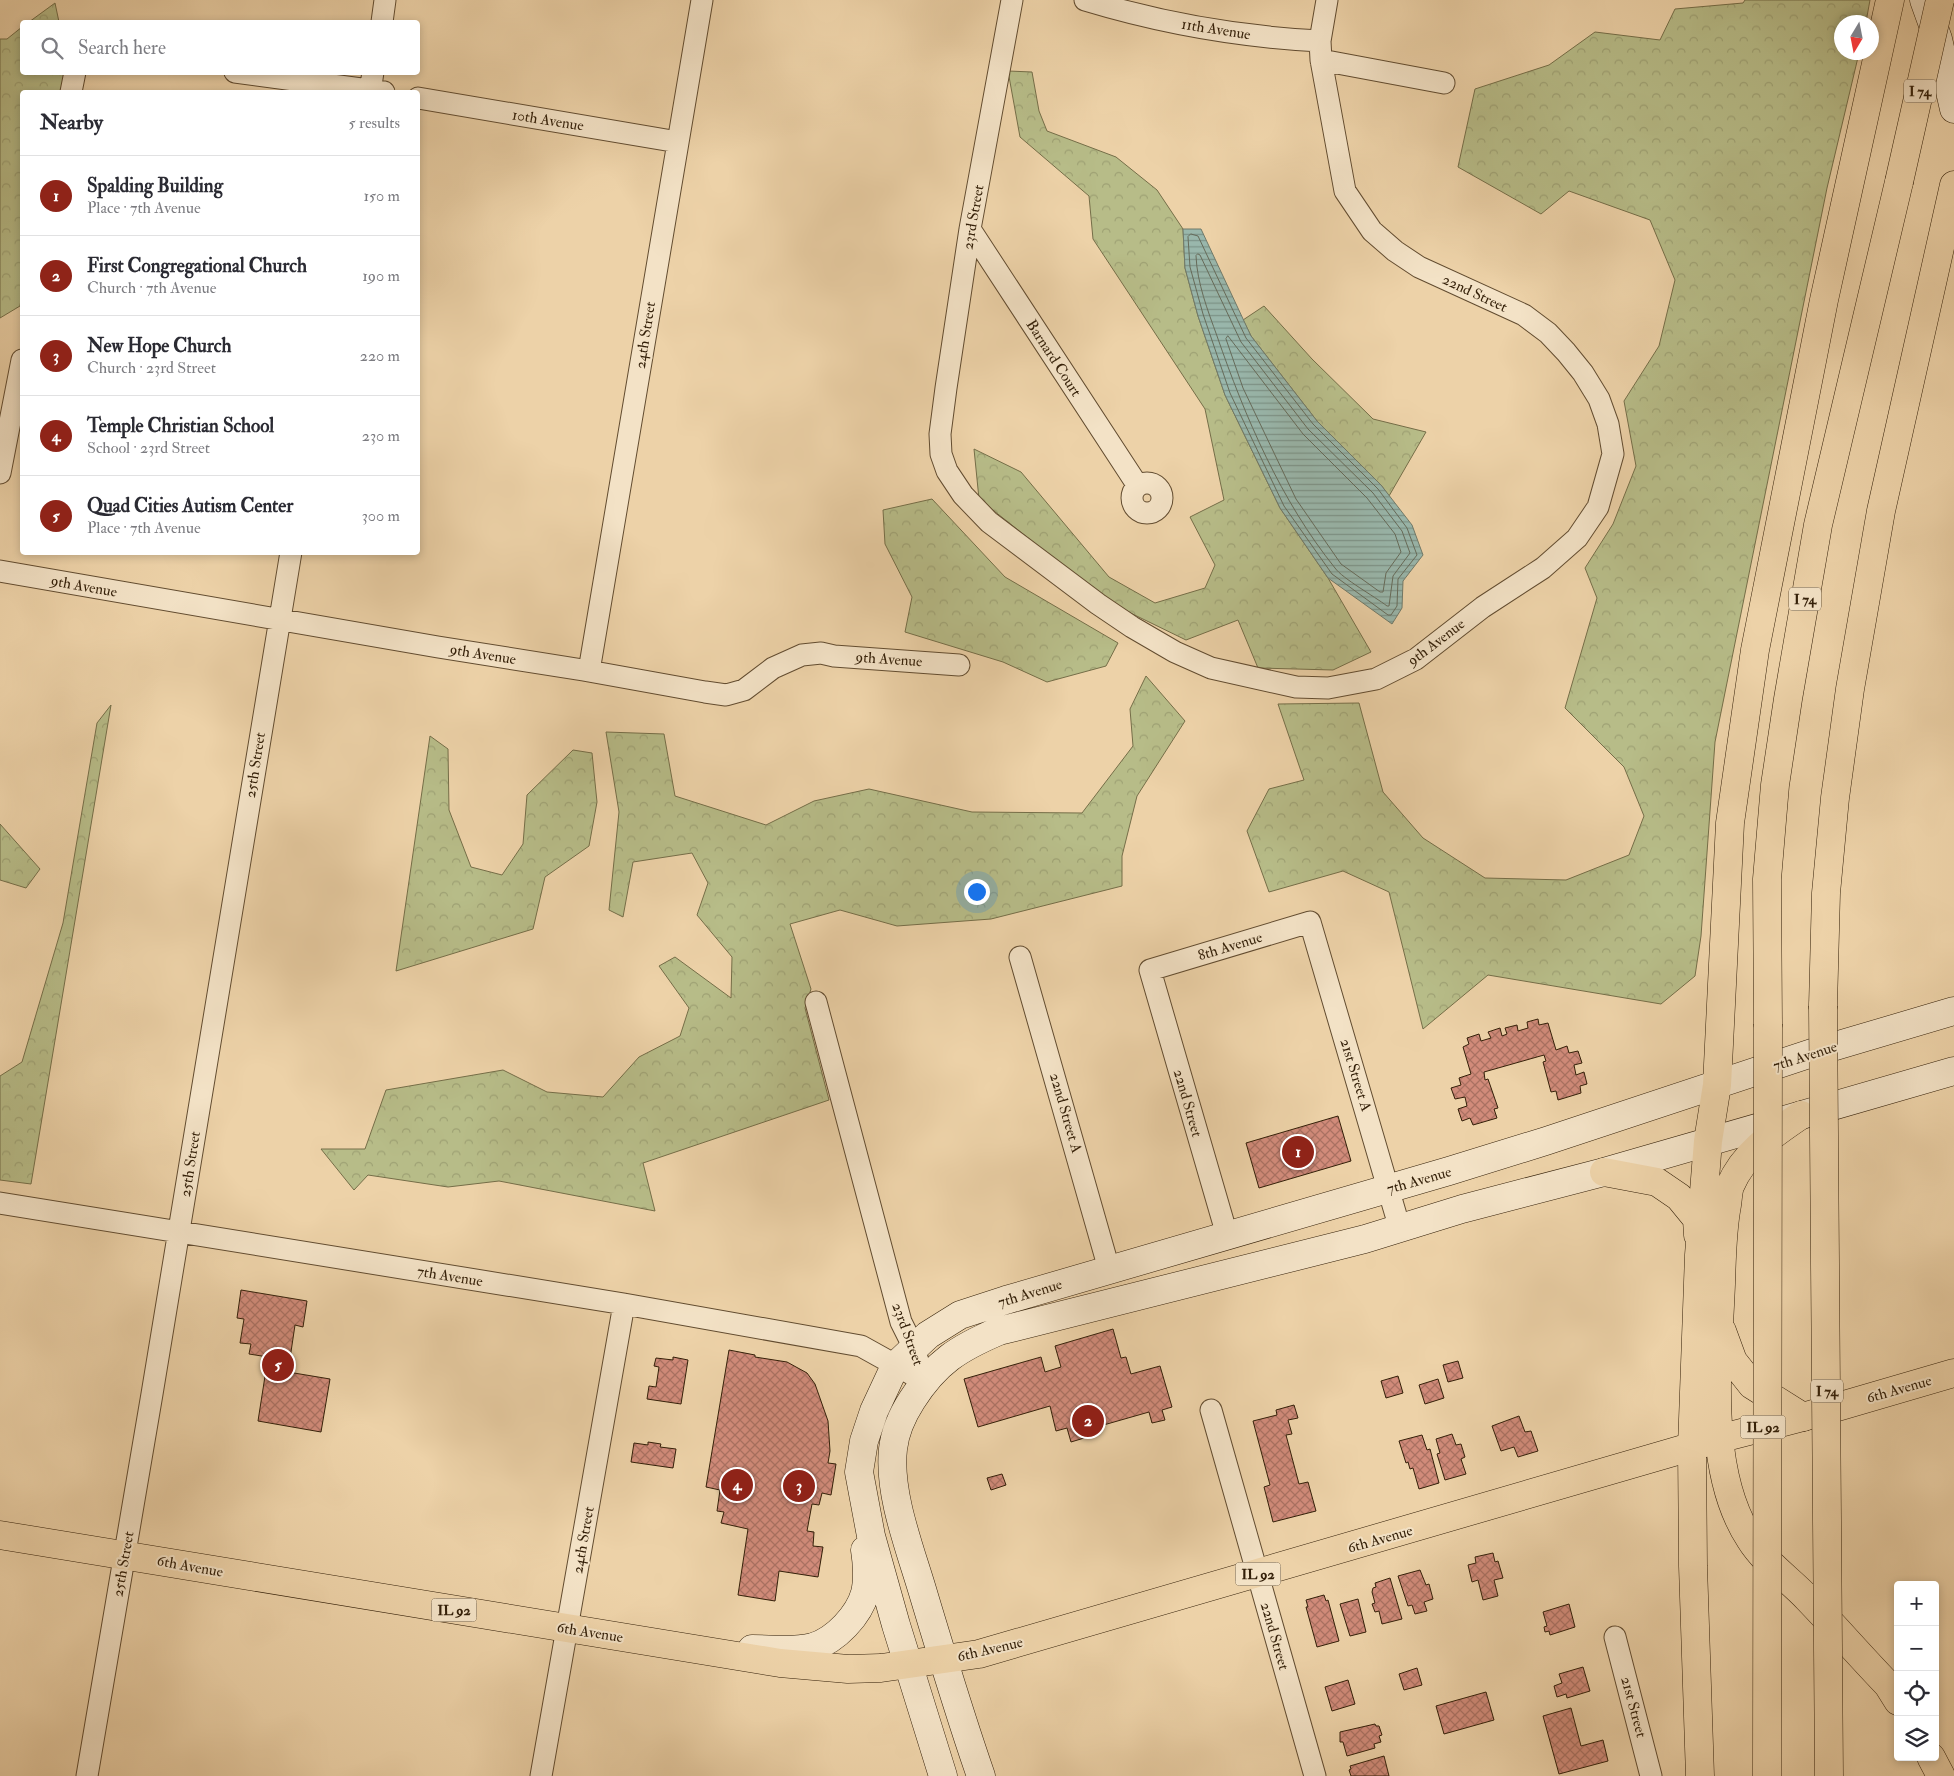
<!DOCTYPE html>
<html lang="en">
<head>
<meta charset="utf-8">
<style>
	:root { --surface:#fff; --page:#f7f7f7; --text:#2b2b33; --muted:#7c7c81; --line:#e1e1e2; --accent:#8f2418 }
	body { margin:0; font-family:"IM FELL Double Pica",serif; background:var(--page); color:var(--text) }
	.controls { position:absolute; right:15px; bottom:15px; display:grid; overflow:hidden; border-radius:5px; box-shadow:0 2px 8px #0003 }
	.controls button { width:45px; height:45px; display:grid; place-items:center; padding:0; border:0; border-bottom:1px solid var(--line); background:var(--surface); color:var(--text); font:25px sans-serif }
	.compass { position:absolute; left:1834px; top:15px; width:45px; height:45px; border-radius:50%; background:var(--surface); box-shadow:0 2px 8px #0003; rotate:190deg }
	.you { position:absolute; left:976px; top:891px; width:18px; height:18px; margin:-12px; border:4px solid #fff; border-radius:50%; background:#1a73e8; box-shadow:0 0 0 8px #1a73e833 }
	.badge { display:grid; place-items:center; width:32px; height:32px; border-radius:50%; background:var(--accent); color:#fff; font-size:16px; font-weight:700 }
	.pin { position:absolute; translate:-50% -50%; border:2px solid #fff; box-shadow:0 1px 5px #0006 }
	.list { margin:0; padding:0; list-style:none }
	h2 { display:flex; justify-content:space-between; align-items:center; height:65px; margin:0; padding:0 20px; font-size:21px }
	h2 small { font-size:16px; font-weight:400; color:var(--muted) }
	.list li { display:grid; grid-template-columns:32px 1fr auto; gap:15px; align-items:center; box-sizing:border-box; height:80px; padding:0 20px; border-top:1px solid var(--line) }
	.list b { display:block; font-size:19px; white-space:nowrap }
	.list p { margin:0; font-size:16px; white-space:nowrap; color:var(--muted) }
	.list em { font-size:16px; font-style:normal; color:var(--muted) }
	.icon { flex:none; width:28px; height:28px; fill:none; stroke:currentColor; stroke-width:2; stroke-linecap:round; stroke-linejoin:round }
	.map { position:relative; flex:none; width:1954px; height:1776px; overflow:hidden }
	.search { position:absolute; background:var(--surface); box-shadow:0 2px 8px #0003; left:20px; top:20px; width:400px; height:55px; display:flex; align-items:center; gap:12px; box-sizing:border-box; padding:0 18px; border-radius:5px; color:var(--muted); font-size:19px }
	.panel { position:absolute; background:var(--surface); box-shadow:0 2px 8px #0003; left:20px; top:90px; width:400px; height:465px; border-radius:5px }
	.map>svg:first-child { display:block }
	.forest { fill:url(#forest-crowns); stroke:#756e48 }
	.water { fill:url(#water-rules); stroke:#707a6a }
	.lines { fill:none; stroke-linecap:round; stroke-linejoin:round }
	.shore { stroke:#666b5a; stroke-width:1 }
	.building { fill:url(#building-cross-hatch); stroke:#331f08 }
	.street-casing { stroke:#624c30; stroke-width:23 }
	.secondary-casing { stroke:#331f08; stroke-width:29 }
	.primary-casing { stroke:#331f08; stroke-width:29 }
	.highway-casing { stroke:#331f08; stroke-width:29 }
	.street { stroke:#f3e2c6; stroke-width:21 }
	.secondary { stroke:#f3e2c6; stroke-width:28 }
	.primary { stroke:#edd2a8; stroke-width:28 }
	.highway { stroke:#edd2a8; stroke-width:28 }
	.highway-bridge-casing { stroke:#331f08; stroke-width:29; stroke-linecap:butt }
	.highway-bridge { stroke:#edd2a8; stroke-width:28 }
	.labels { text-anchor:middle; stroke-width:4; stroke-linejoin:round; paint-order:stroke }
	.shield { fill:#f3e2c6; stroke:#6d5a41; stroke-width:1 }
	.shield-label { font-size:14px; font-weight:bold; fill:#331f08 }
	.street-label { font-size:15px; fill:#331f08; stroke:#f3e2c6 }
</style>
</head>
<body>
<div class="map">
<svg width="1954" height="1776" viewBox="0 0 1954 1776">
	<defs>
		<pattern id="forest-crowns" width="20" height="18" patternUnits="userSpaceOnUse" patternTransform="scale(1.25)"><rect width="20" height="18" fill="#b7bc88"/><path d="M2 6a3 3 0 1 1 6 0M12 15a3 3 0 1 1 6 0" fill="none" stroke="#9ea174"/></pattern>
		<pattern id="water-rules" width="6" height="5" patternUnits="userSpaceOnUse" patternTransform="scale(1.25)"><rect width="6" height="5" fill="#99b7ac"/><path d="M0 2.5h6" fill="none" stroke="#7d948a"/></pattern>
		<pattern id="building-cross-hatch" width="8" height="8" patternUnits="userSpaceOnUse" patternTransform="scale(1.25)"><rect width="8" height="8" fill="#d18b7a"/><path d="M0 0l8 8M0 8l8-8" fill="none" stroke="#aa7162"/></pattern>
	</defs>
	<rect width="100%" height="100%" fill="#edd2a8"/>
	<filter id="stains"><feTurbulence type="fractalNoise" baseFrequency=".004" numOctaves="4"/><feColorMatrix values="0 0 0 0 .2 0 0 0 0 .09 0 0 0 0 .02 0 0 0 .5 -.17"/></filter>
	<radialGradient id="worn" r=".72"><stop offset=".6" stop-color="#630" stop-opacity="0"/><stop offset="1" stop-color="#630" stop-opacity=".3"/></radialGradient>
	<path class="forest" d="M 1745,0 L 1870,0 L 1866,22 L 1842,22 L 1842,52 L 1859,53 L 1827,188 L 1715,742 L 1701,936 L 1695,976 L 1661,1004 L 1488,975 L 1423,1029 L 1389,892 L 1343,871 L 1269,892 L 1247,831 L 1269,789 L 1304,780 L 1278,704 L 1359,703 L 1383,792 L 1423,838 L 1485,878 L 1566,880 L 1629,855 L 1644,816 L 1624,767 L 1565,708 L 1597,598 L 1585,568 L 1613,524 L 1636,466 L 1624,401 L 1659,346 L 1675,280 L 1650,220 L 1569,191 L 1541,214 L 1458,167 L 1475,89 L 1549,65 L 1595,32 L 1660,40 L 1675,9 L 1743,3 Z
		M 55,3 L 59,22 L 29,22 Z
		M 22,27 L 22,72 L 66,73 L 62,92 L 22,92 L 22,292 L 20,306 L 0,318 L 0,39 L 7,39 Z
		M 1008,71 L 1032,72 L 1039,111 L 1047,131 L 1116,157 L 1157,190 L 1183,229 L 1185,268 L 1198,316 L 1225,395 L 1280,508 L 1328,578 L 1371,652 L 1333,670 L 1258,668 L 1238,620 L 1186,640 L 1110,603 L 979,499 L 974,449 L 1021,472 L 1109,577 L 1155,603 L 1205,588 L 1215,565 L 1190,517 L 1224,500 L 1205,409 L 1093,239 L 1089,196 L 1020,137 Z
		M 1264,306 L 1312,359 L 1373,419 L 1426,432 L 1389,496 L 1381,485 L 1317,421 L 1251,336 L 1243,320 Z
		M 932,499 L 1005,577 L 1118,643 L 1106,666 L 1047,682 L 1003,662 L 905,632 L 912,597 L 885,544 L 883,510 Z
		M 1146,676 L 1185,721 L 1137,796 L 1122,856 L 1122,886 L 991,919 L 897,926 L 840,910 L 790,924 L 811,989 L 805,1008 L 829,1100 L 643,1163 L 655,1211 L 499,1181 L 448,1187 L 368,1175 L 354,1190 L 321,1149 L 365,1149 L 386,1090 L 503,1070 L 547,1092 L 603,1097 L 639,1057 L 680,1036 L 689,1008 L 659,966 L 675,957 L 731,998 L 732,957 L 697,915 L 708,883 L 692,853 L 633,862 L 623,917 L 609,910 L 619,812 L 606,732 L 664,734 L 675,796 L 766,825 L 814,801 L 869,789 L 972,812 L 1082,813 L 1133,746 L 1130,709 Z
		M 111,705 L 31,1184 L 0,1180 L 0,1076 L 22,1062 L 63,923 L 97,723 Z
		M 430,736 L 448,749 L 449,810 L 471,867 L 502,875 L 523,844 L 527,795 L 573,750 L 592,753 L 597,802 L 589,846 L 545,877 L 533,929 L 396,971 Z
		M 0,824 L 40,869 L 26,888 L 0,880 Z"/>
	<path class="water" d="M 1183,229 L 1201,229 L 1251,336 L 1317,421 L 1381,485 L 1412,525 L 1423,555 L 1403,581 L 1402,608 L 1392,624 L 1328,578 L 1280,508 L 1225,395 L 1198,316 L 1185,268 Z"/>
	<g class="lines">
		<path class="shore" d="M 1191,234 L 1198,236 L 1246,338 L 1313,424 L 1378,489 L 1407,528 L 1417,555 L 1398,579 L 1397,606 L 1391,615 L 1388,615 L 1332,574 L 1284,506 L 1230,393 L 1203,314 L 1190,267 L 1188,237 Z
			M 1198,254 L 1200,255 L 1241,342 L 1308,429 L 1373,493 L 1402,531 L 1410,553 L 1393,576 L 1389,606 L 1387,606 C 1374,596 1343,579 1335,568 C 1281,501 1245,417 1217,336 C 1208,311 1197,283 1196,256 Z
			M 1228,336 L 1303,434 L 1367,498 L 1395,534 L 1401,552 L 1386,573 L 1383,592 L 1380,592 L 1341,564 L 1296,499 L 1243,388 L 1226,339 Z"/>
	</g>
	<path class="building" d="M 1538,1019 L 1539,1025 L 1548,1023 L 1556,1050 L 1567,1046 L 1569,1053 L 1578,1051 L 1582,1063 L 1574,1065 L 1576,1075 L 1584,1072 L 1587,1084 L 1580,1086 L 1581,1093 L 1558,1100 L 1556,1091 L 1551,1092 L 1543,1062 L 1546,1061 L 1544,1055 L 1484,1072 L 1485,1080 L 1488,1079 L 1498,1108 L 1494,1109 L 1497,1118 L 1473,1125 L 1470,1118 L 1462,1121 L 1458,1109 L 1467,1106 L 1465,1097 L 1455,1099 L 1451,1088 L 1461,1085 L 1459,1078 L 1471,1074 L 1463,1047 L 1469,1044 L 1467,1038 L 1479,1034 L 1481,1041 L 1491,1038 L 1488,1032 L 1500,1028 L 1502,1036 L 1507,1034 L 1505,1028 L 1517,1025 L 1518,1031 L 1528,1028 L 1527,1022 Z
		M 1338,1116 L 1351,1161 L 1259,1188 L 1246,1143 Z
		M 241,1290 L 307,1301 L 303,1327 L 295,1325 L 288,1372 L 330,1379 L 321,1432 L 258,1421 L 268,1357 L 249,1354 L 251,1344 L 240,1343 L 244,1319 L 237,1318 Z
		M 1113,1329 L 1121,1358 L 1126,1357 L 1131,1374 L 1160,1366 L 1172,1407 L 1162,1410 L 1165,1420 L 1152,1423 L 1149,1412 L 1093,1428 L 1094,1435 L 1071,1442 L 1067,1428 L 1056,1431 L 1050,1406 L 978,1427 L 964,1379 L 1041,1357 L 1045,1372 L 1061,1367 L 1055,1346 Z
		M 729,1350 L 755,1355 L 755,1357 L 787,1362 L 807,1373 L 815,1384 L 828,1421 L 830,1451 L 828,1463 L 836,1464 L 831,1495 L 822,1493 L 819,1505 L 812,1504 L 807,1531 L 814,1532 L 813,1546 L 823,1547 L 818,1577 L 779,1571 L 775,1601 L 738,1595 L 748,1529 L 721,1523 L 724,1512 L 717,1511 L 720,1490 L 706,1487 Z
		M 673,1357 L 688,1360 L 681,1404 L 647,1399 L 649,1386 L 656,1387 L 659,1367 L 654,1366 L 656,1358 L 673,1360 Z
		M 1458,1361 L 1463,1378 L 1448,1382 L 1443,1365 Z
		M 1398,1376 L 1403,1393 L 1386,1398 L 1381,1381 Z
		M 1438,1379 L 1444,1398 L 1425,1404 L 1419,1385 Z
		M 1294,1405 L 1298,1418 L 1288,1420 L 1292,1434 L 1286,1435 L 1299,1484 L 1308,1482 L 1316,1511 L 1273,1522 L 1264,1487 L 1270,1485 L 1253,1421 L 1277,1415 L 1276,1410 Z
		M 1519,1416 L 1525,1432 L 1531,1431 L 1538,1451 L 1518,1457 L 1514,1447 L 1501,1451 L 1492,1426 Z
		M 1452,1434 L 1456,1445 L 1461,1444 L 1465,1457 L 1461,1459 L 1466,1474 L 1445,1480 L 1437,1454 L 1440,1453 L 1436,1439 Z
		M 1422,1435 L 1427,1450 L 1430,1449 L 1439,1483 L 1419,1489 L 1413,1468 L 1410,1469 L 1408,1462 L 1406,1463 L 1399,1441 Z
		M 648,1442 L 661,1444 L 660,1447 L 676,1449 L 673,1468 L 631,1462 L 634,1443 L 648,1445 Z
		M 1002,1474 L 1006,1485 L 991,1490 L 987,1478 Z
		M 1493,1553 L 1495,1562 L 1498,1561 L 1503,1578 L 1494,1580 L 1498,1596 L 1483,1600 L 1478,1580 L 1472,1582 L 1468,1565 L 1476,1563 L 1475,1557 Z
		M 1420,1570 L 1426,1585 L 1429,1584 L 1433,1599 L 1424,1602 L 1427,1611 L 1415,1614 L 1412,1605 L 1408,1606 L 1398,1576 Z
		M 1390,1578 L 1402,1619 L 1382,1624 L 1379,1611 L 1375,1612 L 1372,1604 L 1375,1603 L 1372,1592 L 1373,1588 L 1376,1587 L 1375,1583 Z
		M 1324,1595 L 1326,1601 L 1328,1600 L 1339,1641 L 1317,1647 L 1306,1607 L 1308,1607 L 1306,1600 Z
		M 1358,1599 L 1366,1632 L 1350,1636 L 1340,1604 Z
		M 1569,1604 L 1575,1627 L 1550,1635 L 1549,1631 L 1545,1632 L 1544,1627 L 1547,1626 L 1543,1612 Z
		M 1583,1667 L 1590,1691 L 1567,1698 L 1566,1694 L 1557,1697 L 1554,1686 L 1562,1683 L 1559,1674 Z
		M 1417,1668 L 1422,1685 L 1404,1690 L 1399,1674 Z
		M 1348,1680 L 1355,1704 L 1332,1711 L 1325,1687 Z
		M 1486,1692 L 1494,1720 L 1444,1734 L 1436,1706 Z
		M 1571,1708 L 1581,1746 L 1603,1740 L 1608,1761 L 1559,1774 L 1543,1716 Z
		M 1375,1724 L 1376,1726 L 1379,1726 L 1382,1735 L 1379,1736 L 1381,1742 L 1374,1744 L 1375,1748 L 1347,1756 L 1343,1742 L 1340,1742 L 1340,1732 Z
		M 1384,1756 L 1389,1776 L 1351,1776 L 1349,1770 L 1351,1769 L 1350,1766 Z"/>
	<g class="lines">
		<g class="street-casing">
			<path id="street" d="M 1012,0 L 970,229 L 946,388 L 940,434 L 941,454 L 947,471 L 963,495 L 989,522 L 1098,604 L 1132,627 L 1175,652 L 1211,668 L 1296,687 L 1328,688 L 1376,679 L 1416,659 L 1483,607 L 1543,568 L 1577,538 L 1598,507 L 1613,454 L 1608,424 L 1599,399 L 1583,373 L 1566,352 L 1548,333 L 1524,315 L 1419,267 L 1395,251 L 1372,231 L 1345,191 L 1321,60 L 1320,41 L 1327,0
				M 1085,0 C 1161,23 1241,37 1320,41
				M 382,22 L 385,0
				M 1321,60 L 1444,83
				M 235,72 L 384,92
				M 71,92 L 75,72
				M 370,92 L 373,72
				M 418,98 L 678,142
				M 970,229 L 1138,486
				M 0,473 L 22,360
				M1132 498a15 15 0 1 1 30 0a15 15 0 1 1-30 0Z
				M 0,571 L 438,647 L 583,670 L 705,692 L 726,695 L 744,690 L 773,668 L 802,655 L 821,653 L 834,656 L 959,665
				M 589,671 L 702,0
				M 1020,957 L 1109,1269
				M 816,1002 L 901,1322 L 914,1348 L 918,1361
				M 0,1203 L 624,1304 L 861,1346 L 924,1381
				M 1227,1235 L 1150,970 L 1310,922 L 1400,1229
				M 1211,1410 L 1315,1776
				M 1615,1637 L 1651,1776
				M 87,1776 L 152,1394 L 291,552
				M 541,1776 L 624,1304"/>
		</g>
		<g class="secondary-casing">
			<path id="secondary" d="M 1924,0 L 1938,39 L 1954,109
				M 752,1649 C 772,1649 793,1652 813,1647 C 836,1640 859,1615 865,1593 C 868,1581 867,1562 865,1550
				M 943,1776 L 896,1625 L 871,1536 L 859,1472 L 864,1441 L 874,1411 L 895,1366 L 928,1335 L 960,1315 L 1006,1300 L 1449,1171 L 1546,1141 L 1815,1052 L 1954,1011
				M 981,1776 C 960,1716 942,1656 924,1596 C 911,1551 888,1495 893,1449 C 895,1431 903,1414 912,1400 C 936,1362 959,1348 999,1331 L 1365,1239 L 1462,1209 L 1604,1172 L 1954,1071"/>
		</g>
		<g class="primary-casing">
			<path id="primary" d="M 0,1535 L 780,1663 L 848,1669 L 881,1668 L 979,1654 L 1718,1439 L 1803,1417 L 1954,1373"/>
		</g>
		<g class="highway-casing">
			<path id="highway" d="M 1823,1006 L 1826,893 L 1835,798 L 1850,689 L 1881,511 L 1954,185
				M 1768,1024 L 1767,879 L 1775,785 L 1788,699 L 1818,525 L 1899,182
				M 1801,1115 C 1773,1134 1744,1153 1730,1186 C 1728,1192 1728,1199 1727,1205 C 1722,1231 1722,1257 1721,1284 C 1718,1362 1705,1471 1750,1539 C 1765,1563 1789,1579 1808,1599 C 1835,1627 1861,1657 1888,1685 L 1898,1701
				M 1604,1172 L 1657,1182 L 1679,1197 L 1697,1219 L 1698,1235
				M 1722,1331 L 1733,1361 L 1752,1385 L 1803,1417
				M 1931,1757 L 1941,1776
				M 1700,1776 L 1693,1566 L 1692,1447 L 1699,1255 L 1708,1141 L 1717,1085 L 1730,823 L 1755,650 L 1789,478 L 1824,300 L 1890,0"/>
		</g>
		<use href="#street" class="street"/>
		<use href="#secondary" class="secondary"/>
		<use href="#primary" class="primary"/>
		<use href="#highway" class="highway"/>
		<g class="highway-bridge-casing">
			<path id="highway-bridge" d="M 1899,182 L 1940,0
				M 1823,1006 L 1829,1776
				M 1767,1776 L 1768,1024"/>
		</g>
		<use href="#highway-bridge" class="highway-bridge"/>
	</g>
	<g class="labels">
		<g class="shield">
			<rect x="1904" y="79.5" width="32" height="23" rx="4"/>
			<rect x="1789" y="587.5" width="32" height="23" rx="4"/>
			<rect x="1811" y="1379.5" width="32" height="23" rx="4"/>
			<rect x="1740.5" y="1415.5" width="45" height="23" rx="4"/>
			<rect x="1235.5" y="1562.5" width="45" height="23" rx="4"/>
			<rect x="431.5" y="1598.5" width="45" height="23" rx="4"/>
		</g>
		<g class="shield-label">
			<text x="1920" y="96">I 74</text>
			<text x="1805" y="604">I 74</text>
			<text x="1827" y="1396">I 74</text>
			<text x="1763" y="1432">IL 92</text>
			<text x="1258" y="1579">IL 92</text>
			<text x="454" y="1615">IL 92</text>
		</g>
		<g class="street-label">
			<text transform="translate(1216 29) rotate(9)" y="5">11th Avenue</text>
			<text transform="translate(548 120) rotate(9)" y="5">10th Avenue</text>
			<text transform="translate(973 217) rotate(-80)" y="5">23rd Street</text>
			<text transform="translate(1475 293) rotate(25)" y="5">22nd Street</text>
			<text transform="translate(645 335) rotate(-81)" y="5">24th Street</text>
			<text transform="translate(1054 358) rotate(57)" y="5">Barnard Court</text>
			<text transform="translate(84 586) rotate(10)" y="5">9th Avenue</text>
			<text transform="translate(1436 642) rotate(-37)" y="5">9th Avenue</text>
			<text transform="translate(483 654) rotate(9)" y="5">9th Avenue</text>
			<text transform="translate(889 659) rotate(4)" y="5">9th Avenue</text>
			<text transform="translate(255 765) rotate(-81)" y="5">25th Street</text>
			<text transform="translate(1230 946) rotate(-17)" y="5">8th Avenue</text>
			<text transform="translate(1805 1056) rotate(-18)" y="5">7th Avenue</text>
			<text transform="translate(1356 1075) rotate(73)" y="5">21st Street A</text>
			<text transform="translate(1188 1103) rotate(74)" y="5">22nd Street</text>
			<text transform="translate(1066 1113) rotate(74)" y="5">22nd Street A</text>
			<text transform="translate(190 1164) rotate(-81)" y="5">25th Street</text>
			<text transform="translate(1419 1180) rotate(-16)" y="5">7th Avenue</text>
			<text transform="translate(450 1276) rotate(9)" y="5">7th Avenue</text>
			<text transform="translate(1030 1293) rotate(-17)" y="5">7th Avenue</text>
			<text transform="translate(908 1334) rotate(70)" y="5">23rd Street</text>
			<text transform="translate(1899 1389) rotate(-16)" y="5">6th Avenue</text>
			<text transform="translate(1380 1539) rotate(-16)" y="5">6th Avenue</text>
			<text transform="translate(583 1540) rotate(-80)" y="5">24th Street</text>
			<text transform="translate(123 1564) rotate(-80)" y="5">25th Street</text>
			<text transform="translate(190 1566) rotate(10)" y="5">6th Avenue</text>
			<text transform="translate(590 1632) rotate(9)" y="5">6th Avenue</text>
			<text transform="translate(1275 1636) rotate(74)" y="5">22nd Street</text>
			<text transform="translate(990 1649) rotate(-13)" y="5">6th Avenue</text>
			<text transform="translate(1634 1707) rotate(75)" y="5">21st Street</text>
		</g>
	</g>
	<rect width="100%" height="100%" filter="url(#stains)"/>
	<rect width="100%" height="100%" fill="url(#worn)"/>
</svg>
<div class="controls">
<button>+</button>
<button>−</button>
<button><svg class="icon" aria-label="locate" viewBox="0 0 24 24"><circle cx="12" cy="12" r="6"/><path d="M12 2v4M12 18v4M2 12h4M18 12h4"/></svg></button>
<button><svg class="icon" aria-label="layers" viewBox="0 0 24 24"><path d="M12 4l9 5-9 5-9-5zM3 14l9 5 9-5"/></svg></button>
</div>
<svg class="compass" viewBox="-18 -18 36 36"><path d="M0-13l5 13h-10z" fill="#e53935"/><path d="M0 13l5-13h-10z" fill="#7c7c81"/></svg>
<div class="you"></div>
<div class="pin badge" style="left:1298px;top:1152px">1</div>
<div class="pin badge" style="left:1088px;top:1421px">2</div>
<div class="pin badge" style="left:799px;top:1486px">3</div>
<div class="pin badge" style="left:737px;top:1485px">4</div>
<div class="pin badge" style="left:278px;top:1365px">5</div>
<div class="search"><svg class="icon" aria-label="search" viewBox="0 0 24 24"><circle cx="10" cy="10" r="6"/><path d="M15 15l6 6"/></svg>Search here</div>
<section class="panel">
<h2>Nearby<small>5 results</small></h2>
<ul class="list">
<li><span class="badge">1</span><div><b>Spalding Building</b><p>Place · 7th Avenue</p></div><em>150 m</em></li>
<li><span class="badge">2</span><div><b>First Congregational Church</b><p>Church · 7th Avenue</p></div><em>190 m</em></li>
<li><span class="badge">3</span><div><b>New Hope Church</b><p>Church · 23rd Street</p></div><em>220 m</em></li>
<li><span class="badge">4</span><div><b>Temple Christian School</b><p>School · 23rd Street</p></div><em>230 m</em></li>
<li><span class="badge">5</span><div><b>Quad Cities Autism Center</b><p>Place · 7th Avenue</p></div><em>300 m</em></li>
</ul>
</section>
</div>
</body>
</html>
